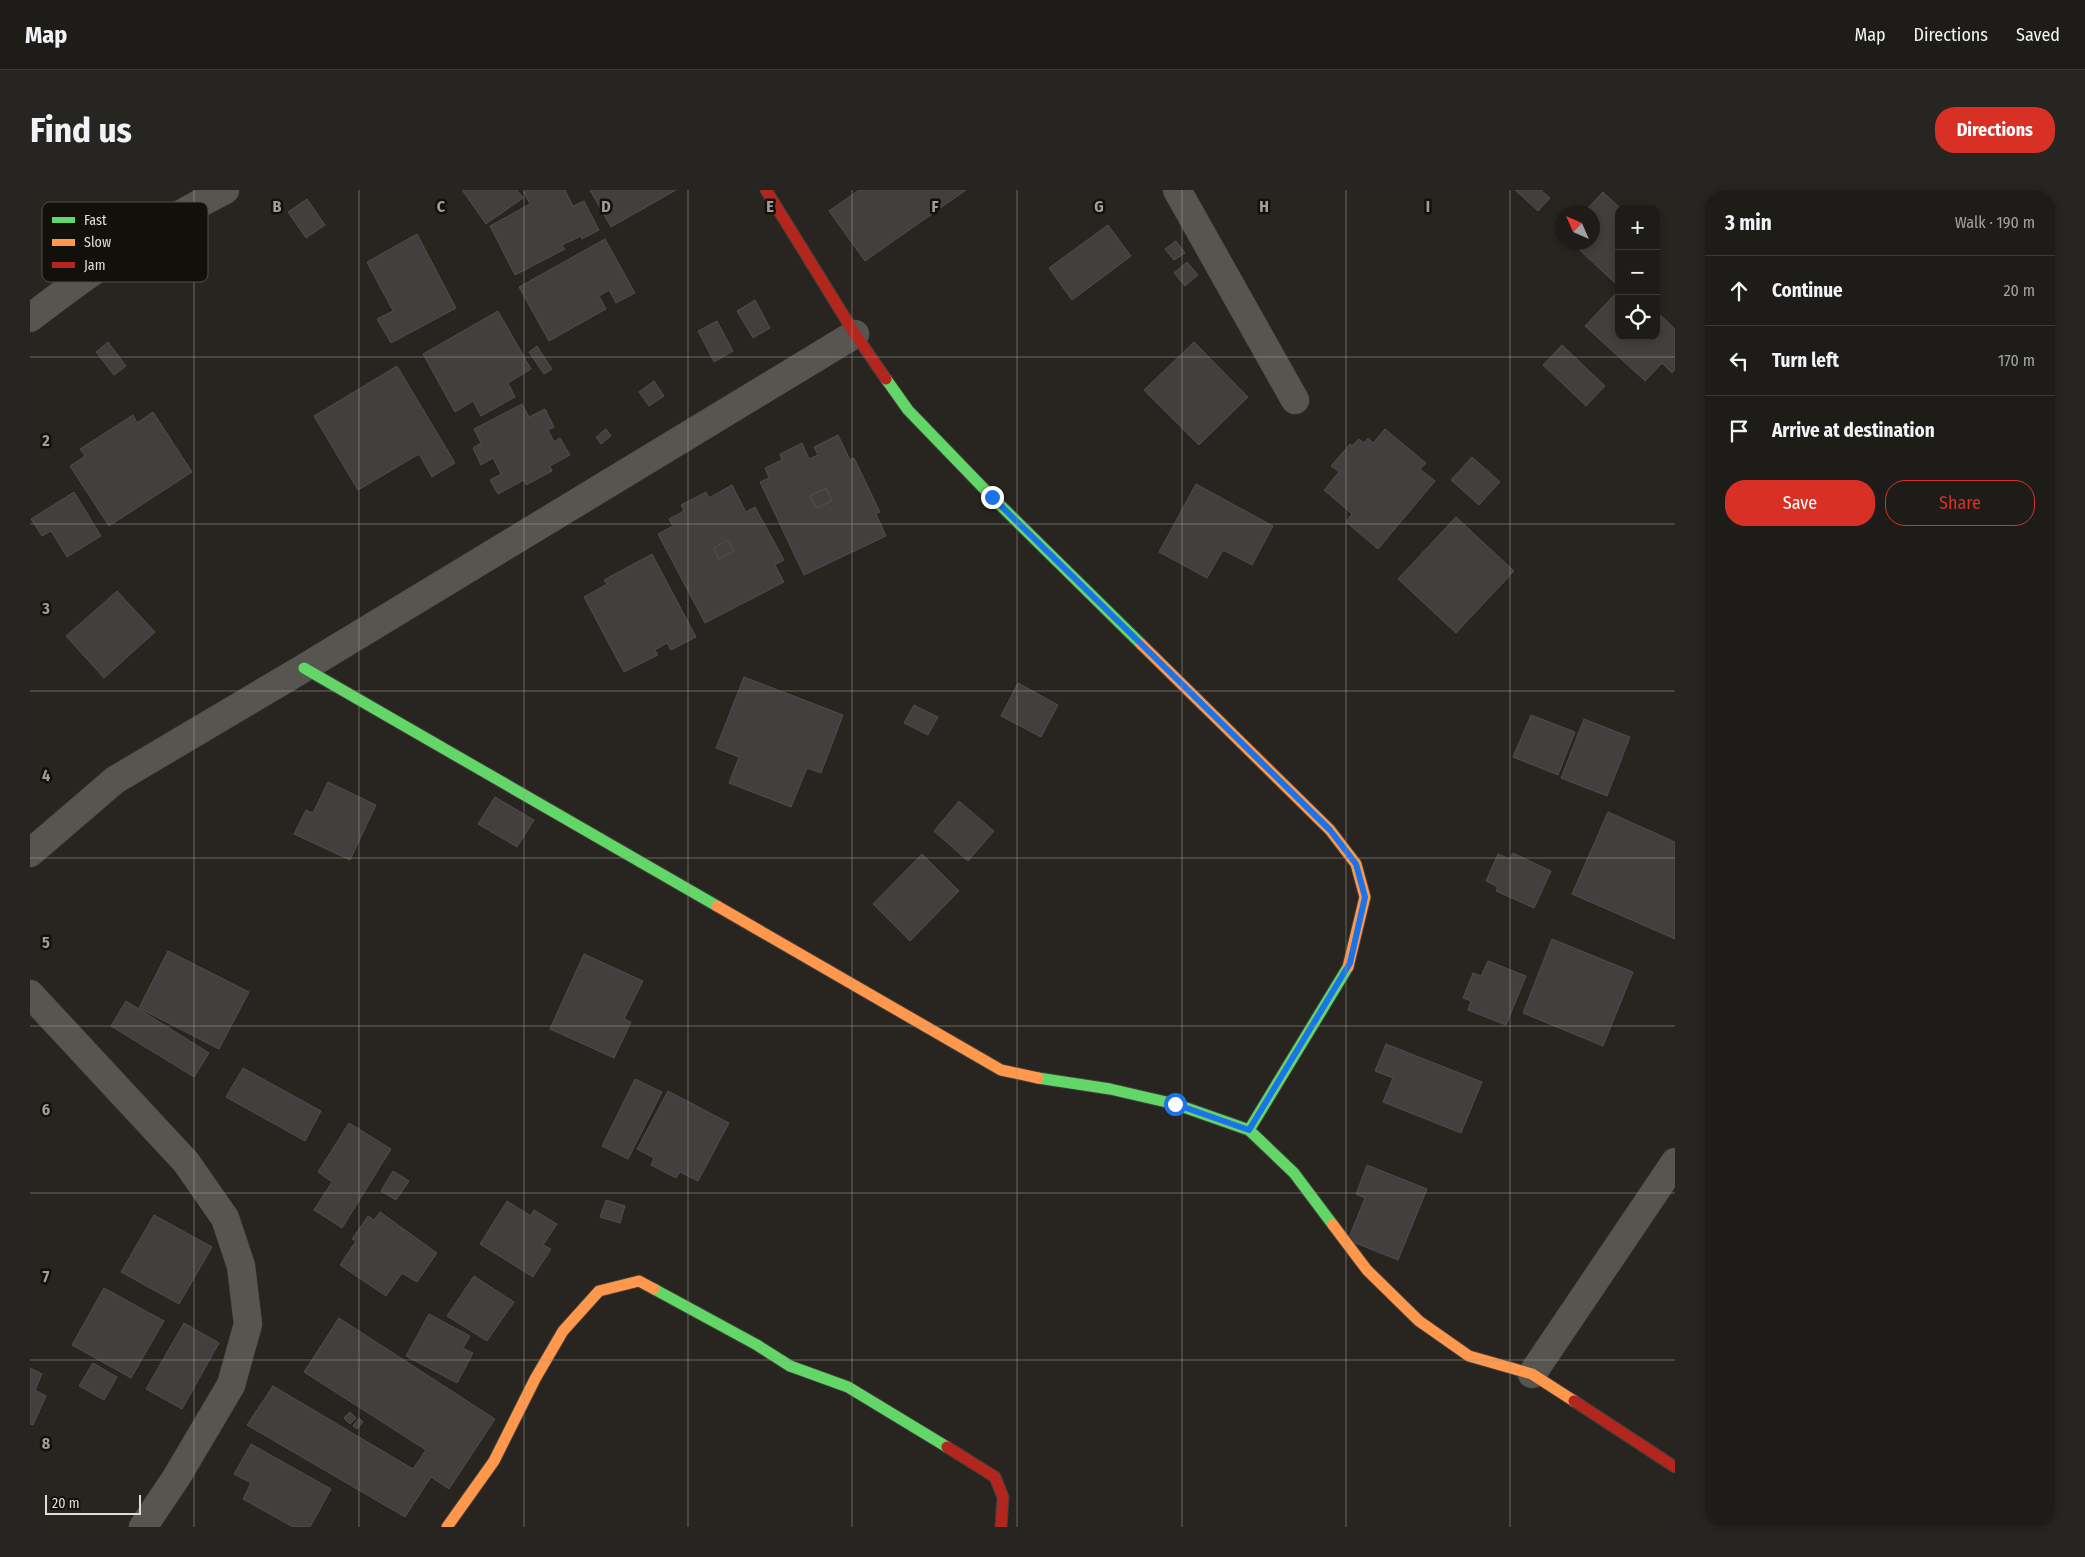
<!DOCTYPE html>
<html lang="en">
<head>
<meta charset="utf-8">
<style>
	:root { --surface:#1e1c18; --page:#262521; --text:#f1f3f6; --muted:#a1a1a2; --line:#3c3a37; --accent:#d93025 }
	body { margin:0; font-family:"Fira Sans Condensed",sans-serif; background:var(--page); color:var(--text) }
	.controls { position:absolute; right:15px; top:15px; display:grid; overflow:hidden; border-radius:10px; box-shadow:0 2px 8px #0003 }
	.controls button { width:45px; height:45px; display:grid; place-items:center; padding:0; border:0; border-bottom:1px solid var(--line); background:var(--surface); color:var(--text); font:25px sans-serif }
	.compass { position:absolute; left:1525px; top:15px; width:45px; height:45px; border-radius:50%; background:var(--surface); box-shadow:0 2px 8px #0003; rotate:315deg }
	.scale { position:absolute; left:15px; bottom:12px; width:96px; box-sizing:border-box; padding-left:5px; border:2px solid #e0ddd7; border-top:0; font-size:14px; line-height:18px; white-space:nowrap; color:#e0ddd7; -webkit-text-stroke:4px #11100b; paint-order:stroke }
	.stop { position:absolute; width:15px; height:15px; margin:-11px; border:4px solid #1a73e8; border-radius:50%; background:#fff }
	.stop.end { background:#1a73e8; border-color:#fff; box-shadow:0 1px 5px #0008 }
	.list { margin:0; padding:0; list-style:none }
	h2 { display:flex; justify-content:space-between; align-items:center; height:65px; margin:0; padding:0 20px; font-size:21px }
	h2 small { font-size:16px; font-weight:400; color:var(--muted) }
	.list li { display:grid; grid-template-columns:32px 1fr auto; gap:15px; align-items:center; box-sizing:border-box; height:70px; padding:0 20px; border-top:1px solid var(--line) }
	.list b { display:block; font-size:19px; white-space:nowrap }
	.list em { font-size:16px; font-style:normal; color:var(--muted) }
	.actions { display:flex; gap:10px; padding:15px 20px }
	.actions a { flex:1; padding:11px 0; border:1px solid var(--accent); border-radius:20px; text-align:center; font-size:18px; color:var(--accent) }
	.actions .main { background:var(--accent); color:#fff }
	.icon { flex:none; width:28px; height:28px; fill:none; stroke:currentColor; stroke-width:2; stroke-linecap:round; stroke-linejoin:round }
	.map { position:relative; flex:none; width:1645px; height:1337px; overflow:hidden; border-radius:20px }
	header { display:flex; align-items:center; gap:30px; box-sizing:border-box; height:70px; padding:0 25px; background:var(--surface); border-bottom:1px solid var(--line) }
	header strong { font-size:24px }
	nav { display:flex; gap:28px; margin-inline-start:auto; font-size:18px }
	.intro { display:flex; align-items:center; justify-content:space-between; box-sizing:border-box; height:120px; padding:0 30px }
	h1 { margin:0; font-size:35px }
	.button { padding:12px 22px; border-radius:20px; background:var(--accent); color:#fff; font-size:18px; font-weight:700 }
	main { display:flex; gap:30px; padding:0 30px }
	aside { flex:1; background:var(--surface); border-radius:20px; box-shadow:0 2px 8px #0003 }
	.map>svg:first-child { display:block }
	.building { fill:#42403f; stroke:#4f4d4d; fill-rule:evenodd }
	.lines { fill:none; stroke-linecap:round; stroke-linejoin:round }
	.street-casing { stroke:#423f3b; stroke-width:29 }
	.fast-casing { stroke:#423f3b; stroke-width:13 }
	.slow-casing { stroke:#423f3b; stroke-width:13 }
	.jam-casing { stroke:#423f3b; stroke-width:13 }
	.street { stroke:#565550; stroke-width:28 }
	.fast { stroke:#63d668; stroke-width:11 }
	.slow { stroke:#ff974d; stroke-width:11 }
	.jam { stroke:#b3261e; stroke-width:11 }
	.route { stroke:#1a73e8; stroke-width:6 }
	.grid { fill:none; stroke:#a09d97; stroke-width:1; stroke-opacity:0.55 }
	.key { fill:#11100b; stroke:#4f4e48; stroke-width:1 }
	.key-label { font-size:14px; fill:#e0ddd7 }
	.grid-label { font-size:16px; text-anchor:middle; font-weight:bold; fill:#a09d97; stroke:#11100b; stroke-width:5; stroke-linejoin:round; paint-order:stroke }
</style>
</head>
<body>
<header>
<strong>Map</strong>
<nav><a>Map</a><a>Directions</a><a>Saved</a></nav>
</header>
<div class="intro"><h1>Find us</h1><a class="button">Directions</a></div>
<main>
<div class="map">
<svg width="1645" height="1337" viewBox="0 0 1645 1337">
	<rect width="100%" height="100%" fill="#282520"/>
	<path class="building" d="M 432,0 L 487,0 L 493,8 L 456,34 Z
		M 497,0 L 535,0 L 543,16 L 554,11 L 569,40 L 552,49 L 551,46 L 532,55 L 535,59 L 485,85 L 460,36 L 500,14 L 494,2 Z
		M 560,0 L 646,0 L 581,37 Z
		M 829,0 L 936,0 L 835,71 L 799,21 Z
		M 1485,0 L 1511,0 L 1520,8 L 1508,21 Z
		M 1573,2 L 1591,19 L 1589,19 L 1589,88 L 1585,93 L 1541,52 L 1562,52 L 1562,22 L 1554,22 Z
		M 277,9 L 295,35 L 276,48 L 258,22 Z
		M 1078,35 L 1101,66 L 1042,110 L 1019,78 Z
		M 387,44 L 426,118 L 361,153 L 347,129 L 363,121 L 337,72 Z
		M 575,49 L 605,103 L 586,113 L 579,100 L 569,106 L 576,119 L 519,151 L 489,97 Z
		M 1146,51 L 1155,63 L 1144,70 L 1135,59 Z
		M 1157,72 L 1168,85 L 1155,96 L 1144,83 Z
		M 1589,100 L 1589,146 L 1626,146 L 1626,121 L 1645,139 L 1645,179 L 1642,183 L 1632,173 L 1615,191 L 1555,136 Z
		M 725,110 L 740,138 L 723,148 L 707,121 Z
		M 468,121 L 501,179 L 478,193 L 485,207 L 451,226 L 443,211 L 425,222 L 393,164 Z
		M 687,131 L 703,161 L 684,172 L 668,141 Z
		M 78,152 L 96,176 L 84,185 L 66,162 Z
		M 1164,152 L 1218,207 L 1169,255 L 1114,200 Z
		M 1532,155 L 1575,196 L 1556,216 L 1513,175 Z
		M 507,156 L 522,179 L 514,184 L 499,162 Z
		M 367,176 L 425,273 L 402,287 L 389,264 L 328,300 L 284,226 Z
		M 624,191 L 634,206 L 619,216 L 609,202 Z
		M 492,214 L 499,227 L 515,219 L 524,237 L 518,240 L 524,252 L 530,248 L 540,265 L 520,276 L 522,281 L 496,295 L 494,290 L 468,304 L 460,290 L 471,284 L 463,268 L 451,275 L 443,258 L 451,253 L 444,239 Z
		M 123,222 L 162,282 L 79,336 L 40,276 L 55,266 L 50,259 L 103,225 L 107,233 Z
		M 576,239 L 581,246 L 571,254 L 566,247 Z
		M 1355,239 L 1396,273 L 1390,279 L 1405,291 L 1348,359 L 1316,332 L 1322,324 L 1294,300 L 1309,282 L 1301,276 L 1320,254 L 1322,256 L 1329,249 L 1334,253 L 1338,248 L 1343,253 Z
		M 808,245 L 820,270 L 824,268 L 850,322 L 846,324 L 856,346 L 774,385 L 730,292 L 739,288 L 735,278 L 752,270 L 750,264 L 772,253 L 779,269 L 788,265 L 784,257 ZM 796,298 L 802,311 L 787,318 L 780,306 Z
		M 1442,267 L 1470,292 L 1449,315 L 1421,290 Z
		M 1166,294 L 1243,336 L 1222,375 L 1193,360 L 1177,388 L 1129,362 Z
		M 702,295 L 716,322 L 725,317 L 754,370 L 745,375 L 754,392 L 675,433 L 628,344 L 643,336 L 639,329 L 654,321 L 651,315 L 676,302 L 679,308 ZM 698,350 L 704,361 L 689,369 L 684,358 Z
		M 796,298 L 802,311 L 787,318 L 780,306 Z
		M 44,302 L 71,346 L 37,367 L 21,341 L 12,346 L 1,329 Z
		M 1426,327 L 1484,381 L 1426,443 L 1368,389 Z
		M 698,350 L 704,361 L 689,369 L 684,358 Z
		M 622,364 L 666,447 L 641,460 L 637,453 L 625,460 L 628,465 L 594,482 L 554,407 L 577,394 L 574,390 Z
		M 87,401 L 125,442 L 74,488 L 36,446 Z
		M 714,487 L 813,525 L 791,583 L 777,578 L 761,617 L 699,593 L 709,567 L 686,558 Z
		M 988,493 L 1028,515 L 1011,547 L 971,526 Z
		M 884,515 L 908,527 L 898,545 L 874,533 Z
		M 1501,525 L 1545,542 L 1528,585 L 1483,567 Z
		M 1554,529 L 1600,547 L 1577,606 L 1531,588 Z
		M 298,592 L 346,615 L 320,670 L 264,644 L 276,620 L 283,623 Z
		M 465,607 L 504,630 L 487,657 L 448,634 Z
		M 929,611 L 964,641 L 938,671 L 904,641 Z
		M 1578,622 L 1645,652 L 1645,749 L 1542,704 Z
		M 1483,663 L 1521,681 L 1504,718 L 1466,701 L 1468,697 L 1456,691 L 1468,664 L 1480,669 Z
		M 892,664 L 929,701 L 880,751 L 843,714 Z
		M 1522,749 L 1603,782 L 1573,856 L 1493,823 Z
		M 138,761 L 219,802 L 189,859 L 109,818 Z
		M 554,764 L 613,791 L 594,829 L 601,832 L 584,868 L 520,839 Z
		M 1458,771 L 1496,786 L 1476,835 L 1438,820 L 1441,811 L 1433,808 L 1443,783 L 1451,786 Z
		M 96,811 L 179,863 L 164,887 L 81,836 Z
		M 1356,854 L 1452,892 L 1431,943 L 1353,912 L 1363,888 L 1345,881 Z
		M 213,878 L 291,921 L 275,951 L 196,907 Z
		M 605,889 L 632,902 L 598,969 L 572,956 Z
		M 638,901 L 699,933 L 668,991 L 650,982 L 646,988 L 621,975 L 624,968 L 607,959 Z
		M 319,933 L 361,959 L 312,1038 L 284,1020 L 302,992 L 288,982 Z
		M 1337,975 L 1397,999 L 1368,1070 L 1318,1050 L 1335,1008 L 1326,1004 Z
		M 363,981 L 379,991 L 366,1010 L 351,1001 Z
		M 576,1010 L 595,1016 L 590,1033 L 570,1027 Z
		M 477,1011 L 501,1026 L 504,1020 L 527,1034 L 513,1055 L 521,1059 L 503,1087 L 450,1054 Z
		M 350,1022 L 407,1063 L 387,1092 L 372,1083 L 356,1106 L 310,1075 L 326,1051 L 322,1049 L 338,1026 L 344,1030 Z
		M 124,1025 L 182,1057 L 149,1114 L 91,1082 Z
		M 444,1086 L 484,1112 L 457,1151 L 417,1126 Z
		M 74,1098 L 134,1131 L 101,1188 L 42,1155 Z
		M 399,1124 L 440,1146 L 433,1158 L 443,1163 L 427,1193 L 376,1166 Z
		M 309,1128 L 465,1229 L 419,1299 L 401,1287 L 375,1327 L 217,1235 L 243,1196 L 383,1279 L 396,1260 L 274,1182 Z
		M 154,1133 L 189,1153 L 152,1219 L 116,1199 Z
		M 63,1173 L 87,1187 L 74,1210 L 49,1196 Z
		M 0,1178 L 12,1184 L 5,1200 L 16,1206 L 3,1235 L 0,1234 Z
		M 320,1222 L 326,1228 L 320,1234 L 314,1228 Z
		M 329,1228 L 333,1232 L 327,1239 L 323,1236 Z
		M 221,1254 L 301,1299 L 280,1337 L 263,1337 L 213,1309 L 221,1293 L 204,1284 Z"/>
	<g class="lines">
		<g class="street-casing">
			<path id="street" d="M 1147,0 L 1265,210
				M 0,128 C 61,81 126,35 195,0
				M 0,663 L 85,590 L 274,478 L 825,144
				M 0,804 L 156,972 L 195,1028 L 211,1076 L 218,1134 L 201,1195 L 146,1288 L 113,1337
				M 1502,1184 L 1645,972"/>
		</g>
		<g class="fast-casing">
			<path id="fast" d="M 856,189 L 878,220 L 962,307 L 1111,454
				M 274,478 L 687,716
				M 1008,888 L 1080,899 L 1145,914 L 1219,940 L 1264,983 L 1303,1035
				M 1219,940 L 1318,777
				M 624,1099 L 727,1155 L 760,1176 L 818,1197 L 917,1257"/>
		</g>
		<g class="slow-casing">
			<path id="slow" d="M 1111,454 L 1300,640 L 1326,674 L 1335,707 L 1318,777
				M 687,716 L 971,880 L 1008,888
				M 1303,1035 L 1337,1080 L 1389,1131 L 1439,1166 L 1502,1184 L 1544,1211
				M 417,1337 L 464,1271 L 505,1189 L 533,1141 L 569,1101 L 609,1091 L 624,1099"/>
		</g>
		<g class="jam-casing">
			<path id="jam" d="M 736,0 L 825,144 L 856,189
				M 1544,1211 L 1645,1277
				M 917,1257 L 965,1287 L 973,1307 L 971,1337"/>
		</g>
		<use href="#street" class="street"/>
		<use href="#fast" class="fast"/>
		<use href="#slow" class="slow"/>
		<use href="#jam" class="jam"/>
	</g>
	<g class="lines">
		<path class="route" d="M 962,307 L 1300,640 L 1326,674 L 1335,707 L 1320,773 L 1219,940 L 1145,914"/>
	</g>
	<path class="grid" d="M 164,0 L 164,1337M 329,0 L 329,1337M 494,0 L 494,1337M 658,0 L 658,1337M 822,0 L 822,1337M 987,0 L 987,1337M 1152,0 L 1152,1337M 1316,0 L 1316,1337M 1480,0 L 1480,1337M 0,167 L 1645,167M 0,334 L 1645,334M 0,501 L 1645,501M 0,668 L 1645,668M 0,836 L 1645,836M 0,1003 L 1645,1003M 0,1170 L 1645,1170"/>
	<rect x="12" y="12" width="166" height="80" rx="8" class="key"/>
	<rect x="22" y="27" width="23" height="6" fill="#63d668"/>
	<rect x="22" y="49" width="23" height="7" fill="#ff974d"/>
	<rect x="22" y="72" width="23" height="6" fill="#b3261e"/>
	<g class="key-label">
		<text x="54" y="35">Fast</text>
		<text x="54" y="57">Slow</text>
		<text x="54" y="80">Jam</text>
	</g>
	<g class="grid-label">
		<text x="247" y="22">B</text>
		<text x="411" y="22">C</text>
		<text x="576" y="22">D</text>
		<text x="740" y="22">E</text>
		<text x="905" y="22">F</text>
		<text x="1069" y="22">G</text>
		<text x="1234" y="22">H</text>
		<text x="1398" y="22">I</text>
		<text x="16" y="256">2</text>
		<text x="16" y="424">3</text>
		<text x="16" y="591">4</text>
		<text x="16" y="758">5</text>
		<text x="16" y="925">6</text>
		<text x="16" y="1092">7</text>
		<text x="16" y="1259">8</text>
	</g>
</svg>
<div class="controls">
<button>+</button>
<button>−</button>
<button><svg class="icon" aria-label="locate" viewBox="0 0 24 24"><circle cx="12" cy="12" r="6"/><path d="M12 2v4M12 18v4M2 12h4M18 12h4"/></svg></button>
</div>
<svg class="compass" viewBox="-18 -18 36 36"><path d="M0-13l5 13h-10z" fill="#e53935"/><path d="M0 13l5-13h-10z" fill="#a1a1a2"/></svg>
<div class="scale">20 m</div>
<div class="stop" style="left:1145px;top:914px"></div>
<div class="stop end" style="left:962px;top:307px"></div>
</div>
<aside>
<h2>3 min<small>Walk · 190 m</small></h2>
<ul class="list">
<li><svg class="icon" aria-label="ahead" viewBox="0 0 24 24"><path d="M12 20V5M6 11l6-6 6 6"/></svg><div><b>Continue</b></div><em>20 m</em></li>
<li><svg class="icon" aria-label="left" viewBox="0 0 24 24"><path d="M17 20v-9H6M10 6l-5 5 5 5"/></svg><div><b>Turn left</b></div><em>170 m</em></li>
<li><svg class="icon" aria-label="arrive" viewBox="0 0 24 24"><path d="M6 21V4h12l-3 4 3 4H6"/></svg><div><b>Arrive at destination</b></div></li>
</ul>
<div class="actions"><a class="main">Save</a><a>Share</a></div>
</aside>
</main>
</body>
</html>
